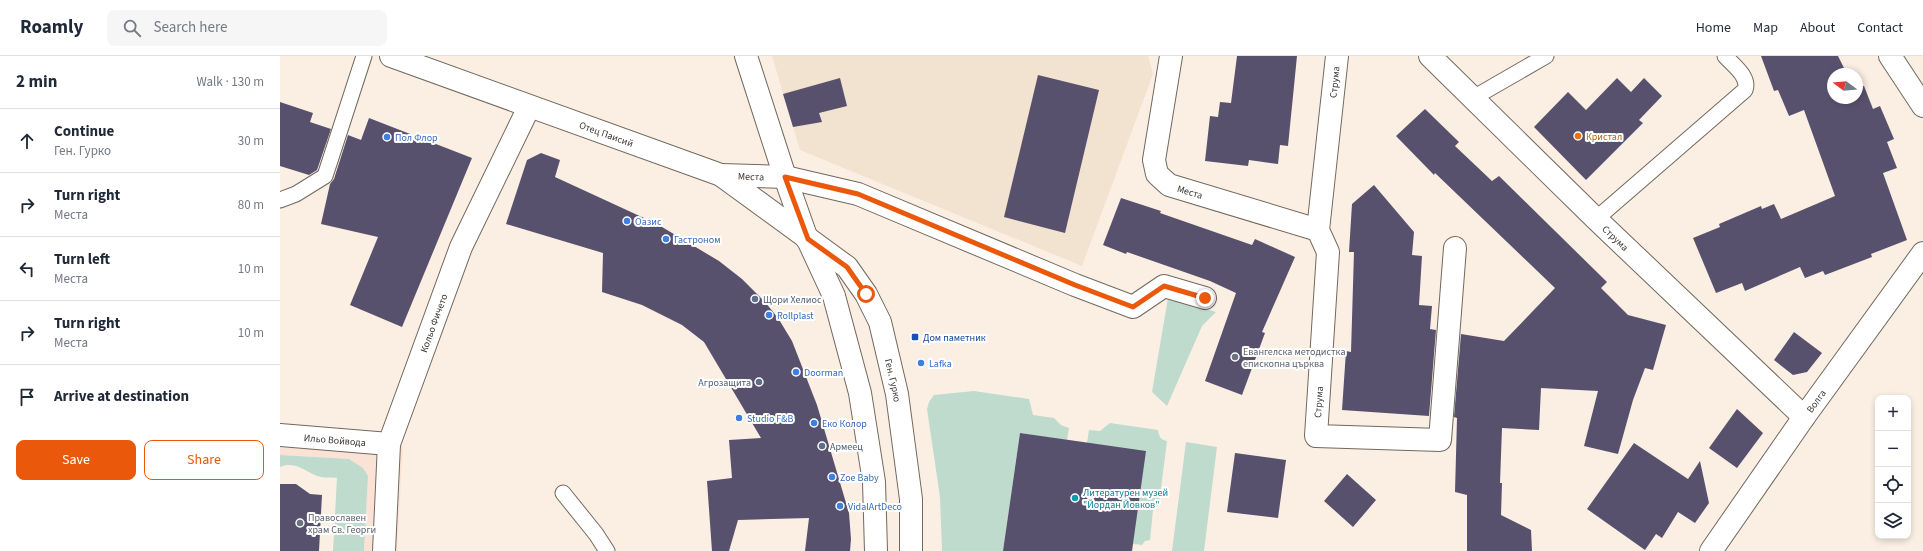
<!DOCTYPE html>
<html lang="en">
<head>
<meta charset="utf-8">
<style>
	:root { --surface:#fff; --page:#f6f6f7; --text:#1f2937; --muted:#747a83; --line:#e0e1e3; --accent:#ea580c }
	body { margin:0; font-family:"Source Sans 3",sans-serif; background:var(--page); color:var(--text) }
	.controls { position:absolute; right:12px; bottom:12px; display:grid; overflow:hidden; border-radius:8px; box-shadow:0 2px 6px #0003 }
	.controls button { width:36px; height:36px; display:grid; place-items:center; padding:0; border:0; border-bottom:1px solid var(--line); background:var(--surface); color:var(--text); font:20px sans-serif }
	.compass { position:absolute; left:1547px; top:12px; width:36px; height:36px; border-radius:50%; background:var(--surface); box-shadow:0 2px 6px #0003; rotate:286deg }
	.stop { position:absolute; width:12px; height:12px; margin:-9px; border:3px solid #ea580c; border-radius:50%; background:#fff }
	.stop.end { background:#ea580c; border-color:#fff; box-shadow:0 1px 4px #0008 }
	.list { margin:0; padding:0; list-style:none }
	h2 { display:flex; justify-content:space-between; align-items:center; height:52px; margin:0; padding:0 16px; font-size:17px }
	h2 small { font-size:13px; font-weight:400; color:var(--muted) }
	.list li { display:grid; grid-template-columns:26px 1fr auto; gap:12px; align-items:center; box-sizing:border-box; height:64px; padding:0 16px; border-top:1px solid var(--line) }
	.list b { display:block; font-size:15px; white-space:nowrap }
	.list p { margin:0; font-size:13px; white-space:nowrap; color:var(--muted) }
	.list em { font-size:13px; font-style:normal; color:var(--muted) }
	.actions { display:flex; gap:8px; padding:12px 16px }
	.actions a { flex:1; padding:9px 0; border:1px solid var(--accent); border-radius:8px; text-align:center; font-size:14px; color:var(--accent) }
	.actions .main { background:var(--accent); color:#fff }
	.icon { flex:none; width:22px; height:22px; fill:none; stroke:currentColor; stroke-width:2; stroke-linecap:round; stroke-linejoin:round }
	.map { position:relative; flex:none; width:1643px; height:495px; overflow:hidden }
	header { display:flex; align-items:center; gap:24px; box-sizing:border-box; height:56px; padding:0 20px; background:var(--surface); border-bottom:1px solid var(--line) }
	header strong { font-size:19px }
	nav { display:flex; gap:22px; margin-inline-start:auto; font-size:14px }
	.search { width:280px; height:36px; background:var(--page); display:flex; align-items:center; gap:10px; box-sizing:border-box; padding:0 14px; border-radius:8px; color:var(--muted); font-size:15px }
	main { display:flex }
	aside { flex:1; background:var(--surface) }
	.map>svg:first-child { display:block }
	.commercial { fill:#fae2d7 }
	.built { fill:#f2e2d0 }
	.green { fill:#bfdbcd }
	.building { fill:#58516d }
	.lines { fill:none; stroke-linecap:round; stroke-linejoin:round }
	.service-casing { stroke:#72685d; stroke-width:17 }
	.minor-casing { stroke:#72685d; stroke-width:24 }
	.tertiary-casing { stroke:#72685d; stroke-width:24 }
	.service { stroke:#fff; stroke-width:15 }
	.minor { stroke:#fff; stroke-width:22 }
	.tertiary { stroke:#fff; stroke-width:22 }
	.route { stroke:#ea580c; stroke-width:5 }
	.food-dot { fill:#e8710a; stroke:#fff; stroke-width:1.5 }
	.shop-dot { fill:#3f7fe0; stroke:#fff; stroke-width:1.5 }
	.service-dot { fill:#5c6f8a; stroke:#fff; stroke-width:1.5 }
	.transit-dot { fill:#1a4fb4; stroke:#fff; stroke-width:1.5 }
	.worship-dot { fill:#6b7280; stroke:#fff; stroke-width:1.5 }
	.culture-dot { fill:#0f9aa8; stroke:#fff; stroke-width:1.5 }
	.labels { text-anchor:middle; stroke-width:4; stroke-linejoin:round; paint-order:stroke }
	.street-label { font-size:10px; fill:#3d3834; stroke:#fff }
	.food-label { font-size:10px; fill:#c56008; stroke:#fff; text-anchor:start }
	.shop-label { font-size:10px; fill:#366cbe; stroke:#fff; text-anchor:start }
	.service-label { font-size:10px; fill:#4e5e75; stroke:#fff; text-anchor:start }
	.transit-label { font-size:10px; fill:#164399; stroke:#fff; text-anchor:start }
	.worship-label { font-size:10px; fill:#5b616d; stroke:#fff; text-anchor:start }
	.culture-label { font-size:10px; fill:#0d838f; stroke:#fff; text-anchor:start }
</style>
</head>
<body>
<header>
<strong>Roamly</strong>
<div class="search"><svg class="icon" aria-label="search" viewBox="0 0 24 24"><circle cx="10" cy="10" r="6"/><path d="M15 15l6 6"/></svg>Search here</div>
<nav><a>Home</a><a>Map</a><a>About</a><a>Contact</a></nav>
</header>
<main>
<aside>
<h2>2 min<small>Walk · 130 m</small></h2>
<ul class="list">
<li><svg class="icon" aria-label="ahead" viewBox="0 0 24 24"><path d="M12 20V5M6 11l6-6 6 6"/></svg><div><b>Continue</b><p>Ген. Гурко</p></div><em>30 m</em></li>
<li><svg class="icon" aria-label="right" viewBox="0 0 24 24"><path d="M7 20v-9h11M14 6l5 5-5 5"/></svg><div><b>Turn right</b><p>Места</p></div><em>80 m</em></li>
<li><svg class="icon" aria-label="left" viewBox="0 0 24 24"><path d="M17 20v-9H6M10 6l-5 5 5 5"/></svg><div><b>Turn left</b><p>Места</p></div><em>10 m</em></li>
<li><svg class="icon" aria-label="right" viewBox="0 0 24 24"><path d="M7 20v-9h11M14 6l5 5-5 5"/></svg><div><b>Turn right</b><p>Места</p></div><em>10 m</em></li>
<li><svg class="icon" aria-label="arrive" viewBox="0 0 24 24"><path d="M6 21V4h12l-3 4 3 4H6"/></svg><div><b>Arrive at destination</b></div></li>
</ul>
<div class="actions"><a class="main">Save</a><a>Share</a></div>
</aside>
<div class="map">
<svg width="1643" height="495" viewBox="0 0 1643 495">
	<rect width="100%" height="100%" fill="#fbefe3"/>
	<path class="commercial" d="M 0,375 L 97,385 L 123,390 L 117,495 L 84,495 L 88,420 L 83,412 L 69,403 L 0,399 Z"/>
	<path class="built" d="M 492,0 L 868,0 L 873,18 L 802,210 L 520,94 Z"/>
	<path class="green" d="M 888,242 L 936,256 L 922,270 L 887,350 L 872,336 Z
		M 694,335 L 749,343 L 753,359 L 774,362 L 781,369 L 789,372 L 787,384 L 740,377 L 723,495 L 662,495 L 660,441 L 647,353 L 649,346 L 654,339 Z
		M 830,367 L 878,374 C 879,381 881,384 887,385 L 879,448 L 873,454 L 870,484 L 865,485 L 862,489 L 853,488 L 807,387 L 809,374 L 820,375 Z
		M 906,386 L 937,391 L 924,495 L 892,495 Z
		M 0,399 L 69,403 L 83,412 L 88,420 L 84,495 L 53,495 L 57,422 C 52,421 46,422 41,421 C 26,418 18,404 0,411 Z"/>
	<path class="building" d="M 957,0 L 1017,0 L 1008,90 L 1000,89 L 998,108 L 969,104 L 968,110 L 925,105 L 930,60 L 938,61 L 940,46 L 951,47 Z
		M 1481,0 L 1558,0 L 1567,18 L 1553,18 L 1553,42 L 1577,42 L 1577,32 L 1584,30 L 1593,53 L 1600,50 L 1614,83 L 1607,86 L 1617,112 L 1603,117 L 1627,184 L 1591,198 L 1592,201 L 1579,206 L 1545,219 L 1543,215 L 1525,222 L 1520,211 L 1465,235 L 1462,227 L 1436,237 L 1413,182 L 1440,171 L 1439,168 L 1481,150 L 1482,153 L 1494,148 L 1501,163 L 1555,140 L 1524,54 L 1509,60 L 1498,34 L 1494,35 Z
		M 758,19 L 819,34 L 785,177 L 724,161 Z
		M 560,22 L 567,50 L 539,57 L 542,66 L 513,71 L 503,38 Z
		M 1337,22 L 1351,36 L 1364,22 L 1382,40 L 1359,64 L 1363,67 L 1306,124 L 1254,71 L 1288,36 L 1306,54 Z
		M 0,46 L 33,57 L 30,66 L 51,73 L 37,114 L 29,119 L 0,110 Z
		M 1145,53 L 1179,86 L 1175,90 L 1212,125 L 1219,120 L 1327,226 L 1321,232 L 1348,259 L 1386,269 L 1373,314 L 1365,312 L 1353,344 L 1338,398 L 1304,390 L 1318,335 L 1261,332 L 1259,374 L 1222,372 L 1220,427 L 1222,427 L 1221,459 L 1251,474 L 1252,495 L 1187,495 L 1187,439 L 1175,436 L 1177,362 L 1174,361 L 1181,278 L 1224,285 L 1275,232 L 1155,117 L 1154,119 L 1116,80 Z
		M 89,62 L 192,102 L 122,271 L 70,249 L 98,181 L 41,168 L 50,128 L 54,123 L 68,79 L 81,84 Z
		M 261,97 L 280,104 L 275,121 L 377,168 L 439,205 L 462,223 L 485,246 L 498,262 L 512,285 L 537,349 L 569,457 L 571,483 L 570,495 L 525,495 L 529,462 L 458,464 L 449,495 L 432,495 L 427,425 L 452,422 L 449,384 L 481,382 L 424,286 L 402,269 L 362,249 L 322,236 L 323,197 L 226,168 L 247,104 Z
		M 1094,129 L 1134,176 L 1132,199 L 1142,200 L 1139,249 L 1152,250 L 1150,273 L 1156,274 L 1149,360 L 1062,354 L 1066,295 L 1071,296 L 1074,196 L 1069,196 L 1072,148 Z
		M 841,142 L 881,155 L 880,157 L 972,189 L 975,183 L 1015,201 L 982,276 L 985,277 L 962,339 L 925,325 L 956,237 L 930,225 L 847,196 L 846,198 L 823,189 Z
		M 1514,276 L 1542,297 L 1527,316 L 1513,319 L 1494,304 Z
		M 1457,353 L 1483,377 L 1457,412 L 1429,392 Z
		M 740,377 L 866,395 L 852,495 L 723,495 Z
		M 1354,387 L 1408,423 L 1420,405 L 1429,447 L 1415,467 L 1398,456 L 1382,482 L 1376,478 L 1365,494 L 1307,453 Z
		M 955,397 L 1006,404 L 998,462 L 947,456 Z
		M 1067,418 L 1096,444 L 1073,471 L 1044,445 Z
		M 0,428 L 16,428 L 30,438 L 42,439 L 39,495 L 0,495 Z"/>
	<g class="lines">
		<g class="service-casing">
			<path id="service" d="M 1193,42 L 1266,0
				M 0,144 L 16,138 L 45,120 L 84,0
				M 1316,163 L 1465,34 C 1470,21 1453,9 1445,0
				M 283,437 L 316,478 L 327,495"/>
		</g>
		<g class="minor-casing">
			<g id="minor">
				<path d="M 466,0 L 505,121 L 527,183"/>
				<path id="s1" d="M 891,0 L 874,104 L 877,118 L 889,129 L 1038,174"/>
				<path d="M 1057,0 L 1038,174 L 1048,196 L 1036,380 L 1160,384 L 1175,192"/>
				<path id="s2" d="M 1150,0 L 1316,163 L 1524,361"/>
				<path d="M 1610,0 L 1643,50"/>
				<path id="s3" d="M 441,119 L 505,121 L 578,138 L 795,229 L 853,251 L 884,230 L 925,242"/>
				<path id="s4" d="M 0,379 L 109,388"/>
				<path id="s5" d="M 104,495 L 109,388 L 181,191 L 249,51"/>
				<path id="s6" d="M 1431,495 L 1524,361 L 1643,197"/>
			</g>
		</g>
		<g class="tertiary-casing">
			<g id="tertiary">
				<path id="s7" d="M 111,0 L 441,119 L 567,211 L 586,238 L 600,266 L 617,338 L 631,443 L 631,495"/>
				<path d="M 528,184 L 554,240 L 580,337 L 594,426 L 596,495"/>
			</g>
		</g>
		<use href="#service" class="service"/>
		<use href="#minor" class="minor"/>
		<use href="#tertiary" class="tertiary"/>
	</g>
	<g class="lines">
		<path class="route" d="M 586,238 L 567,211 L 528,183 L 505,121 L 578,138 L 795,229 L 853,251 L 884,230 L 925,242"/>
	</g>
	<circle class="food-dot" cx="1298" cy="80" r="4"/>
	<g class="shop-dot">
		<circle cx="107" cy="81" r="4"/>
		<circle cx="347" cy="165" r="4"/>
		<circle cx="386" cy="183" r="4"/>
		<circle cx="489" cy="259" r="4"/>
		<circle cx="641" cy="307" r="4"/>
		<circle cx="516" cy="316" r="4"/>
		<circle cx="459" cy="362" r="4"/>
		<circle cx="534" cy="367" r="4"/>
		<circle cx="552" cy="421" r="4"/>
		<circle cx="560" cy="450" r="4"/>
	</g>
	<g class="service-dot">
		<circle cx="475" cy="243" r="4"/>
		<circle cx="479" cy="326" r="4"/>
		<circle cx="542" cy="390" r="4"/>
	</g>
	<rect class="transit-dot" x="631" y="277" width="8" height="8" rx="2"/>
	<g class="worship-dot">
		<circle cx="955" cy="301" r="4"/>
		<circle cx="20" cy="467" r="4"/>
	</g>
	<circle class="culture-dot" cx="795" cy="442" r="4"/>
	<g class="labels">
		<g class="street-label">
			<text transform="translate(1054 26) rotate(-84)" y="4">Струма</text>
			<text dy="4" stroke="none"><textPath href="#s7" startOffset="229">Отец Паисий</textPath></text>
			<text dy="4" stroke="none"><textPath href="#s3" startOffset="30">Места</textPath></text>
			<text dy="4" stroke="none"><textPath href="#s1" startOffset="158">Места</textPath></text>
			<text dy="4" stroke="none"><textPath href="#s2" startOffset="260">Струма</textPath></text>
			<text dy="4" stroke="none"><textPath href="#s5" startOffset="236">Кольо Фичето</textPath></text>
			<text dy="4" stroke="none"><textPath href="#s7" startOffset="631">Ген. Гурко</textPath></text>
			<text dy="4" stroke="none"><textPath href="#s6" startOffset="183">Волга</textPath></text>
			<text transform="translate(1038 346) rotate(-86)" y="4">Струма</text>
			<text dy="4" stroke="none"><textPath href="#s4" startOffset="55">Ильо Войвода</textPath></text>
		</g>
		<g class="food-label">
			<text x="1306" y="84">Кристал</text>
		</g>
		<g class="shop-label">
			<text x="115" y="85">Пол Флор</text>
			<text x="355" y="169">Оазис</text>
			<text x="394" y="187">Гастроном</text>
			<text x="497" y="263">Rollplast</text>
			<text x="649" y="311">Lafka</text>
			<text x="524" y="320">Doorman</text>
			<text x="467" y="366">Studio F&amp;B</text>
			<text x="542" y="371">Eко Колор</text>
			<text x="560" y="425">Zoe Baby</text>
			<text x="568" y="454">VidalArtDeco</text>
		</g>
		<g class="service-label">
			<text x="483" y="247">Щори Хелиос</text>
			<text x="471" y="330" text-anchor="end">Агрозащита</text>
			<text x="550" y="394">Армеец</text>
		</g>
		<g class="transit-label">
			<text x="643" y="285">Дом паметник</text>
		</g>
		<g class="worship-label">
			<text x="963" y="299">Евангелска методистка<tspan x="963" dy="12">епископна църква</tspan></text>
			<text x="28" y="465">Православен<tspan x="28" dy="12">храм Св. Георги</tspan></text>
		</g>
		<g class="culture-label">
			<text x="803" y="440">Литературен музей<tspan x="803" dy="12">"Йордан Йовков"</tspan></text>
		</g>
	</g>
</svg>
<div class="controls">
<button>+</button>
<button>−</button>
<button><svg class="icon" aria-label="locate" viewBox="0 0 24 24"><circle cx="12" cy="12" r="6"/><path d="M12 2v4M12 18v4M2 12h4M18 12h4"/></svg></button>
<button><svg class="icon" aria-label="layers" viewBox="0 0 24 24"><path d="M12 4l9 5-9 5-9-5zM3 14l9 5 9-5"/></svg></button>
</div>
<svg class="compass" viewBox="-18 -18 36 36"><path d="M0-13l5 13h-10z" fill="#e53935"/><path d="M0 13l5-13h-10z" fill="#747a83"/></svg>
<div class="stop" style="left:586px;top:238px"></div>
<div class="stop end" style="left:925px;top:242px"></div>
</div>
</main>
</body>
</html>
